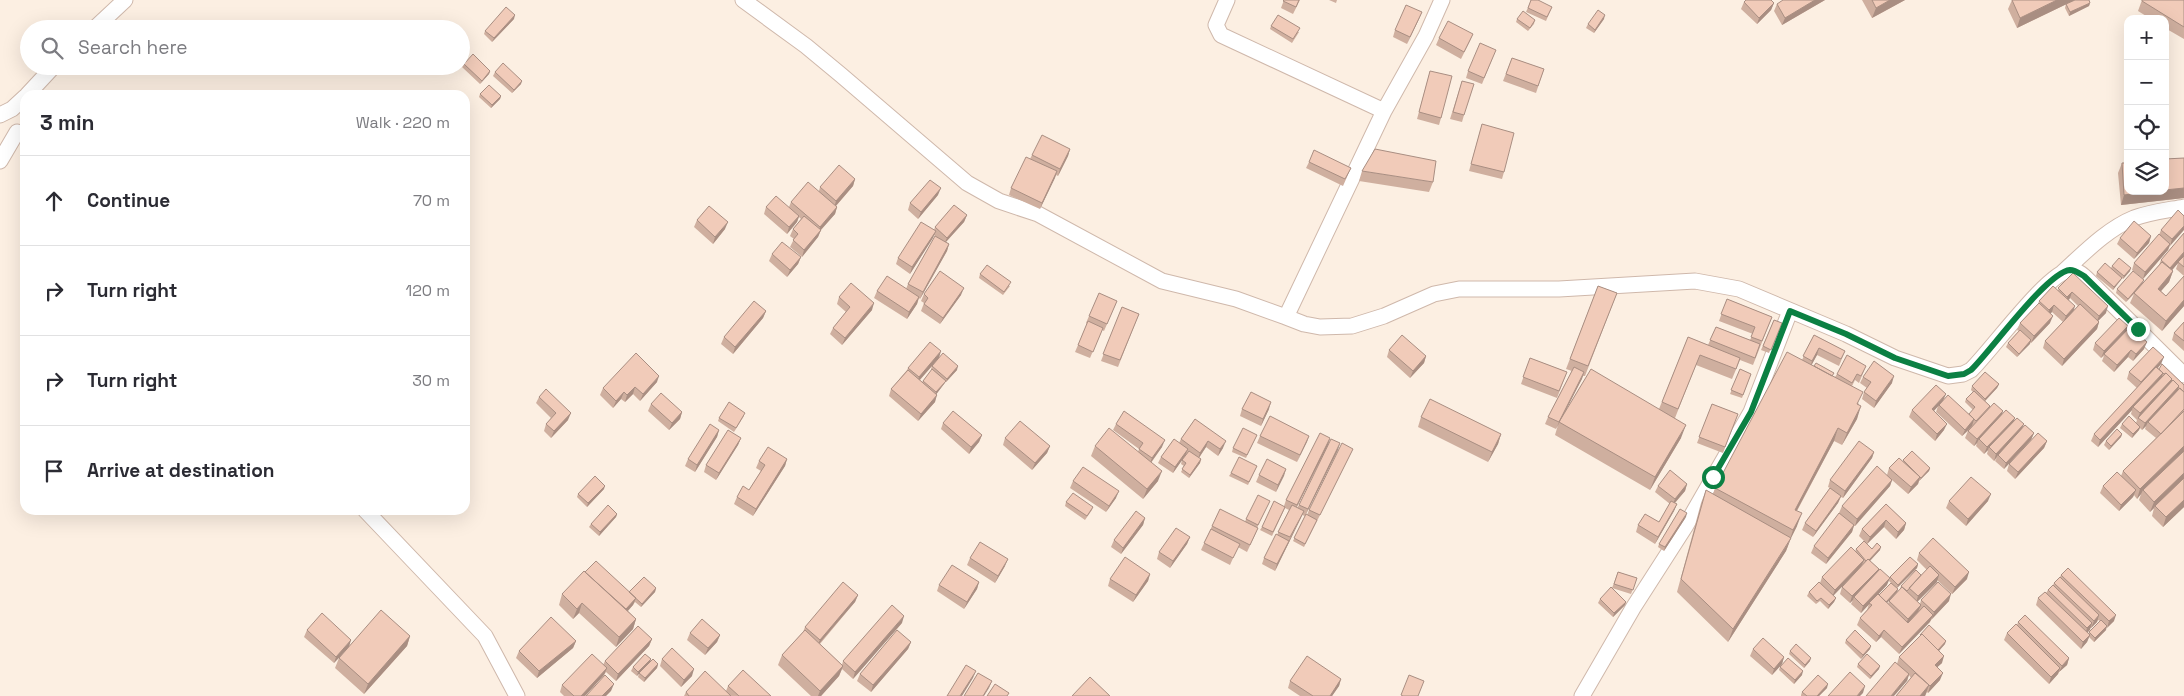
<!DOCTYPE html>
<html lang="en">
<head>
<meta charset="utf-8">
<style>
	:root { --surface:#fff; --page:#f7f7f7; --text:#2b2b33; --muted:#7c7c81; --line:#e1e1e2 }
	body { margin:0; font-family:"Space Grotesk",sans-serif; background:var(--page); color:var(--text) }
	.controls { position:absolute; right:15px; top:15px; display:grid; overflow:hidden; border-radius:10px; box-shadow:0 5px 20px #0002 }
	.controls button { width:45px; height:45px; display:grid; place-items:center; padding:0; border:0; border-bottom:1px solid var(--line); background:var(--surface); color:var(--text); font:25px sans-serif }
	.stop { position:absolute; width:15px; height:15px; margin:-11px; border:4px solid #0b8043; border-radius:50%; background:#fff }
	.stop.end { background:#0b8043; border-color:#fff; box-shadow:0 1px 5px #0008 }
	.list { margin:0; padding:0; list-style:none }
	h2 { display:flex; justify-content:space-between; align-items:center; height:65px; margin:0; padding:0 20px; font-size:21px }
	h2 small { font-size:16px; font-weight:400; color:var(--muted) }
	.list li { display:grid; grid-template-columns:32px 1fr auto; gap:15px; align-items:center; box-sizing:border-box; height:90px; padding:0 20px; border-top:1px solid var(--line) }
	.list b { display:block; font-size:19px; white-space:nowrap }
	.list em { font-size:16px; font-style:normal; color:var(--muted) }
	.icon { flex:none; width:28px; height:28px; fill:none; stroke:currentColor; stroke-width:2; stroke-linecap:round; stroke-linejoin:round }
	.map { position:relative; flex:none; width:2184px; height:696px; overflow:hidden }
	.search { position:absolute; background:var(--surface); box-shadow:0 5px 20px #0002; left:20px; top:20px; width:450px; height:55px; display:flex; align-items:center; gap:12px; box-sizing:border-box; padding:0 18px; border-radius:28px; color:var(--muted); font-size:19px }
	.panel { position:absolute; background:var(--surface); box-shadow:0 5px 20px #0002; left:20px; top:90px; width:450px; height:425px; border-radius:15px }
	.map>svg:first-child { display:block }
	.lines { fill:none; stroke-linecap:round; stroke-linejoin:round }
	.street-casing { stroke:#cfb8ab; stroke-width:17 }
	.street { stroke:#fff; stroke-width:15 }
	.wall { fill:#cfaf9f; fill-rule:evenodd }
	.shaded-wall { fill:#a98e82 }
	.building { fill:#f1cbb9; stroke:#a98e82 }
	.route { stroke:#0b8043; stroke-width:6 }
</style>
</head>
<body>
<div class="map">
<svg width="2184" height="696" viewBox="0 0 2184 696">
	<rect width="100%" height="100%" fill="#fcefe2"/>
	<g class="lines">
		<g class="street-casing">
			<path id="street" d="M 743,0 L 806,46 L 841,75 L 967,183 L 999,201 L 1038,214 L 1162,281 L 1236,299 L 1286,317
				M 1227,0 L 1216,25 L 1221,35 L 1384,111
				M 1442,0 L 1426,36 L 1384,111 L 1286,317 L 1304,324 L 1320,327 L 1352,326 L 1384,316 L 1434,294 L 1459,289 L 1559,289 L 1695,281 L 1739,289 L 1846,334 L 1895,358 L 1948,376 L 1963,374 L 1971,370 C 1990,352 2048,272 2070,270 C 2078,270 2084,276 2089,281 L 2184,375
				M 94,29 L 125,0
				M 27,95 L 54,66
				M 0,115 L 12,109 L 25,97
				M 0,161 L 17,132
				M 2062,273 C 2084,253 2107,229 2134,218 C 2150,212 2168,210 2184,207
				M 365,510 L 485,636 L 517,696
				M 1582,696 L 1633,608 L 1685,527 L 1751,412 L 1790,311"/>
		</g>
		<use href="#street" class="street"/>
	</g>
	<path class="wall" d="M 1284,0 L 1300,0 L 1293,14 L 1281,8 Z
		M 1329,0 L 1337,0 L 1336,3 Z
		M 1531,0 L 1552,7 L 1546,21 L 1526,12 Z
		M 1825,0 L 1782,25 L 1774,11 L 1777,4 Z
		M 1862,0 L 1905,0 L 1872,18 Z
		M 2012,0 L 2075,0 L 2017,28 L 2008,9 Z
		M 2142,0 L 2184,0 L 2184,39 L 2165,28 L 2165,19 L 2151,19 L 2138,11 Z
		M 1744,2 L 1774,3 L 1771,10 L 1757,24 L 1741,9 Z
		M 2090,3 L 2089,6 L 2069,16 L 2065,8 L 2066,4 Z
		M 1422,12 L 1407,44 L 1393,37 L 1395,30 Z
		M 514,19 L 492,42 L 484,34 L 485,31 Z
		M 1517,19 L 1535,20 L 1534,24 L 1528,31 L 1516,22 Z
		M 1604,19 L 1594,33 L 1586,28 L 1588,24 Z
		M 1271,26 L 1299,32 L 1292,43 L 1270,29 Z
		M 1473,34 L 1470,41 L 1461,59 L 1436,45 L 1439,38 Z
		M 1493,57 L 1482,84 L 1466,78 L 1468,71 Z
		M 1512,58 L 1544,69 L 1536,93 L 1503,81 Z
		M 464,64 L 490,71 L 489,74 L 480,84 L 462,67 Z
		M 1430,71 L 1441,118 L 1439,125 L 1417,119 Z
		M 495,72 L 521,84 L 512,93 L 493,76 Z
		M 1462,81 L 1464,115 L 1462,122 L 1450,119 Z
		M 480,94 L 501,96 L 500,99 L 491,108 L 479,97 Z
		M 1482,124 L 1504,172 L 1502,179 L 1469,171 Z
		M 1070,149 L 1068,156 L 1058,176 L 1056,175 L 1040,209 L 1009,195 L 1011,188 L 1030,159 L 1032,155 Z
		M 2184,158 L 2184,198 L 2121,205 L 2118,173 L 2122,163 Z
		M 1309,162 L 1351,168 L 1343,186 L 1306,168 Z
		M 1362,171 L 1433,182 L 1429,192 L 1359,181 Z
		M 855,179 L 853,186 L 836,206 L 837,207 L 835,214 L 821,230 L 818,237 L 802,257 L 790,247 L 794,239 L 790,236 L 793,229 L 801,219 L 799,217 L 797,222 L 787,234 L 764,214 L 766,207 L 789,207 L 791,202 L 819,191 L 820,187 Z
		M 938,195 L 918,219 L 908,210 L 910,203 Z
		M 967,215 L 964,222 L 946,242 L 949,244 L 947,251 L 920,299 L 919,298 L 917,304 L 907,319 L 874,298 L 877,291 L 906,289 L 908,284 L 936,237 L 934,235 L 910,274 L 896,264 L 898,258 L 934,230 L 935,227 Z
		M 2184,216 L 2168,250 L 2143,279 L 2132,270 L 2134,263 L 2159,235 L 2161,230 Z
		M 697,220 L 725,229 L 713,244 L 694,227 Z
		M 2184,233 L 2184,306 L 2162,331 L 2130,303 L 2134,294 L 2126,302 L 2116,293 L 2117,289 L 2143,283 L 2159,265 L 2161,260 ZM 2178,263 L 2176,269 L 2184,276 L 2166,296 L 2161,291 L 2169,282 L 2173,271 L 2172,270 Z
		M 2151,236 L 2149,243 L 2134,259 L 2117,244 L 2120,238 Z
		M 772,254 L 801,257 L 798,264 L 787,277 L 769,261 Z
		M 2112,266 L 2130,271 L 2123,279 L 2122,278 L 2120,281 L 2113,290 L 2096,276 L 2097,272 L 2111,268 Z
		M 2073,273 L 2106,313 L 2098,321 L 2099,322 L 2097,329 L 2062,366 L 2043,348 L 2045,341 L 2063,322 L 2052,312 L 2050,313 L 2050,323 L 2031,343 L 2030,342 L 2017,357 L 2006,347 L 2008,343 L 2019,331 L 2017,330 L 2020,323 L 2038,304 L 2039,301 L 2058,290 ZM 2070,298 L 2078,306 L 2073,311 L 2069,300 Z
		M 980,274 L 1010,286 L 1003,295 L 979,278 Z
		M 1598,286 L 1617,293 L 1585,376 L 1583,376 L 1563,416 L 1659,409 L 1688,337 L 1708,345 L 1716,327 L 1750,340 L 1753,334 L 1719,321 L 1727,299 L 1772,317 L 1753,365 L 1740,360 L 1732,379 L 1696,365 L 1675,418 L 1681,438 L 1650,490 L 1555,435 L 1558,425 L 1556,429 L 1545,424 L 1548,417 L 1572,371 L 1566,369 Z
		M 924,294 L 961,295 L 940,324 L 921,311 L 924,303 L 921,301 Z
		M 839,297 L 872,310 L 842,345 L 830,334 L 833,328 L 846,312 L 837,304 Z
		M 1117,301 L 1104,331 L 1102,330 L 1090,358 L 1075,352 L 1087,324 L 1086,323 L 1089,316 Z
		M 1122,307 L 1139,314 L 1118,367 L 1101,361 Z
		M 766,311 L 763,318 L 733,354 L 721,344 L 724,337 Z
		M 1774,320 L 1782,323 L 1769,353 L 1761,350 Z
		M 2184,322 L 2184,351 L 2172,340 L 2174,333 Z
		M 2128,326 L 2126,331 L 2144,349 L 2133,361 L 2128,357 L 2114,372 L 2102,361 L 2104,356 L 2101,358 L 2093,350 L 2095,343 Z
		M 1814,335 L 1845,351 L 1839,366 L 1817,355 L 1811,365 L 1834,373 L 1832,376 L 1835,377 L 1837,374 L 1866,366 L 1859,383 L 1855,380 L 1852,386 L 1859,405 L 1857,419 L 1842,445 L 1834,441 L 1797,511 L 1797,526 L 1791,538 L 1786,551 L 1728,642 L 1677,592 L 1701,503 L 1706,490 L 1713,494 L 1715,488 L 1802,360 Z
		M 1389,350 L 1426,356 L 1424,363 L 1410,378 L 1387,357 Z
		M 939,357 L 957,370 L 946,382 L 945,382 L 944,384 L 936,394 L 935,402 L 918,421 L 889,396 L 891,389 L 907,370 L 908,368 ZM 932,366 L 931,369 L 932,370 L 922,382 L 920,380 Z
		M 1530,358 L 1567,372 L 1557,398 L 1521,384 Z
		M 2161,364 L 2158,368 L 2184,385 L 2184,507 L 2163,527 L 2152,516 L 2154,508 L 2150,512 L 2139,500 L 2141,494 L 2137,499 L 2134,495 L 2133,497 L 2119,511 L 2100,493 L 2103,486 L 2121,476 L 2123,471 L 2156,438 L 2145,429 L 2146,426 L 2142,430 L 2140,428 L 2139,430 L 2132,438 L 2120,428 L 2122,424 L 2136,423 L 2137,420 L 2131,414 L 2132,410 L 2098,447 L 2091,441 L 2094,434 L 2137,388 L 2127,379 L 2129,372 Z
		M 1740,369 L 1751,374 L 1742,398 L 1730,394 Z
		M 1863,377 L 1892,383 L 1874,408 L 1862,399 L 1864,392 L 1867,388 L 1860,383 Z
		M 657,382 L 640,401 L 633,394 L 625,402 L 621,399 L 613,408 L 600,395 L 603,388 Z
		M 1999,384 L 1997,388 L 1985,401 L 1990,406 L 2002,414 L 2015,418 L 2013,421 L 2022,428 L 2034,433 L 2031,440 L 2004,469 L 1995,461 L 1997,458 L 1994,461 L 1987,454 L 1988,450 L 1984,454 L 1976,446 L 1977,443 L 1974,446 L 1965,438 L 1968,431 L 1962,436 L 1936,412 L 1938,406 L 1934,411 L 1944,430 L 1935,441 L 1909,417 L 1912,410 L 1944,400 L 1969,414 L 1973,410 L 1965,402 L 1966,399 L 1973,392 L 1971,390 L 1972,386 Z
		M 539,397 L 568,420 L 551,438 L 544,431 L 546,424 L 551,418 L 536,403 Z
		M 651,404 L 682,412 L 680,419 L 669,430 L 648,411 Z
		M 1712,404 L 1738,414 L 1723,453 L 1697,443 Z
		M 1242,409 L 1269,409 L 1261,426 L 1240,416 Z
		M 744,416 L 734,432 L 718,421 L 719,418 Z
		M 1421,417 L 1501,434 L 1498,444 L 1488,462 L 1418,427 Z
		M 1195,419 L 1223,448 L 1218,456 L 1206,447 L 1199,458 L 1201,459 L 1200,463 L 1189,478 L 1181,472 L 1184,466 L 1181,464 L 1182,460 L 1173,473 L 1158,463 L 1161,457 L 1179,443 L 1181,439 Z
		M 943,423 L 982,435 L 979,442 L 969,454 L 941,429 Z
		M 1116,424 L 1162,447 L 1151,463 L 1158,481 L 1143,499 L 1091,456 L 1095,446 L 1138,452 L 1139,449 L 1113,430 Z
		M 719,430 L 717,437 L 695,472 L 685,466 L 688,459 Z
		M 2122,434 L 2121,437 L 2109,450 L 2104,445 L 2106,441 Z
		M 1257,435 L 1246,458 L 1232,452 L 1233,448 Z
		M 1260,436 L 1309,436 L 1297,462 L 1257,443 Z
		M 741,438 L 738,445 L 716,480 L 704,472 L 706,465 Z
		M 1005,438 L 1050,446 L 1047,453 L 1032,470 L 1003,445 Z
		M 1330,438 L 1328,445 L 1297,507 L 1297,508 L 1299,505 L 1338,450 L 1306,514 L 1307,515 L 1309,510 L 1353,449 L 1304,547 L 1293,541 L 1305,516 L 1302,515 L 1275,571 L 1262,564 L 1264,558 L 1277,535 L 1289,510 L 1285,508 L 1272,536 L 1260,530 L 1262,527 L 1284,506 L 1286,500 Z
		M 2047,441 L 2044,448 L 2015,479 L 2007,471 L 2009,464 Z
		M 1874,452 L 1872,458 L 1843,498 L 1841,497 L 1838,503 L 1813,537 L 1802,530 L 1805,523 L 1830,488 L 1828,487 L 1830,480 Z
		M 787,459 L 785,466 L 753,516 L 734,504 L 737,497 L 749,490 L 761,471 L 756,468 L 759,461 Z
		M 1903,461 L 1930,468 L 1929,471 L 1919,481 L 1918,484 L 1908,494 L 1892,480 L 1890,486 L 1855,526 L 1854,526 L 1852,532 L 1826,564 L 1811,553 L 1814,546 L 1848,521 L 1839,513 L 1842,506 L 1887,475 L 1889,468 Z
		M 1257,466 L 1248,485 L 1229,476 L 1231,473 Z
		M 1286,469 L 1276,492 L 1256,482 L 1259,475 Z
		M 1073,481 L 1116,498 L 1106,512 L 1070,488 Z
		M 1687,484 L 1685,491 L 1675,503 L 1677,504 L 1674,511 L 1655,544 L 1636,532 L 1638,525 L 1659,522 L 1670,504 L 1655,492 L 1658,486 Z
		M 604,489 L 587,507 L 577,497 L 578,494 Z
		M 1949,501 L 1988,501 L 1966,526 L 1946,508 Z
		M 1066,502 L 1093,507 L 1092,510 L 1085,520 L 1065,506 Z
		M 1268,504 L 1257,528 L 1258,528 L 1255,535 L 1247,552 L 1238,547 L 1230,565 L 1201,550 L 1212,526 L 1245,522 L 1246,519 Z
		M 1886,504 L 1906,523 L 1904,530 L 1896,539 L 1884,527 L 1867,544 L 1859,536 L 1862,529 Z
		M 617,514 L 616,517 L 599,536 L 589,527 L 591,524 Z
		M 1686,517 L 1664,551 L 1658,547 L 1659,544 Z
		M 1145,518 L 1143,525 L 1121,554 L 1111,547 L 1114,540 Z
		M 1190,537 L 1187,544 L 1170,568 L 1157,559 L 1159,552 Z
		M 1856,549 L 1872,549 L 1880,550 L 1870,561 L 1879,569 L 1878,572 L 1887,585 L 1878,594 L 1879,595 L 1891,583 L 1889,581 L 1890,577 L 1918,564 L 1917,568 L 1897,588 L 1898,589 L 1897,592 L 1887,603 L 1888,604 L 1889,601 L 1900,589 L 1901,586 L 1921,575 L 1927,570 L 1917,560 L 1919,553 L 1967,579 L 1952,594 L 1937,580 L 1937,582 L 1917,602 L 1920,604 L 1921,600 L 1949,601 L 1899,654 L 1881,637 L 1876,642 L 1857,625 L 1860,618 L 1867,610 L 1869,604 L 1861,613 L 1851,604 L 1853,600 L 1850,603 L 1840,594 L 1842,587 L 1851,577 L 1833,596 L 1836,598 L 1834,602 L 1828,609 L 1820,601 L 1816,604 L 1807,596 L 1809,592 L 1820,583 L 1822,577 L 1855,552 Z
		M 970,558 L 1005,566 L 995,583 L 967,565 Z
		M 1618,572 L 1637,578 L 1631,594 L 1612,588 Z
		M 1150,574 L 1148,581 L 1133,602 L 1108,586 L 1110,579 Z
		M 2061,575 L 2114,621 L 2106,628 L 2106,630 L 2094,642 L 2089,637 L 2087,642 L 2081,649 L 2036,605 L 2038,598 L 2046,593 L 2048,590 L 2053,585 L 2054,583 L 2060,577 ZM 2098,620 L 2100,621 L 2089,632 L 2088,634 L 2087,633 L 2090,628 L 2091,628 L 2097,622 Z
		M 979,582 L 977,589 L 964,609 L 937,591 L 939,585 Z
		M 656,588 L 655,592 L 641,607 L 635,602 L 633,605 L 628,611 L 636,619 L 633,629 L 616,647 L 579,613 L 573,619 L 559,605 L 562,594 L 629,592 Z
		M 858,595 L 855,602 L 820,644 L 842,665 L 843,661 L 902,623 L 853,679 L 842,669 L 839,676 L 821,696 L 811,696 L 778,665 L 782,655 L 803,632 L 805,627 Z
		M 1600,599 L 1626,602 L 1625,605 L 1613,617 L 1598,603 Z
		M 2018,622 L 2069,658 L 2067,665 L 2059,672 L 2058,674 L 2049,684 L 2004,640 L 2007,633 L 2017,625 Z
		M 307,630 L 349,647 L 334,663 L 304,637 Z
		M 690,633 L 720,635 L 717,642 L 705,655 L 687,640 Z
		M 410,636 L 407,646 L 364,694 L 335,668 L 339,658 Z
		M 652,639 L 649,646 L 616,681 L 606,672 L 604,675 L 585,696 L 564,696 L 560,692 L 562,685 L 603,665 L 605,661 Z
		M 1846,640 L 1870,649 L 1861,659 L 1845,643 Z
		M 576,641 L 573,648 L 537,678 L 516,658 L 519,651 Z
		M 911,642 L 908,649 L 871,692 L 857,681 L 860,674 Z
		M 1945,644 L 1939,651 L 1942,663 L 1937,667 L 1940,680 L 1928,693 L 1927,692 L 1925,696 L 1896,696 L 1911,678 L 1909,675 L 1907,681 L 1897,664 L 1899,657 Z
		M 1753,649 L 1784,657 L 1782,664 L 1772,675 L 1750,656 Z
		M 1790,651 L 1810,661 L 1804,668 L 1789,654 Z
		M 651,659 L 650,662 L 658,664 L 657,668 L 644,682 L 638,677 L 639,673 L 637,676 L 631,671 L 633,667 Z
		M 662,659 L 692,676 L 681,687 L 660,666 Z
		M 1858,664 L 1879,669 L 1870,679 L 1857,667 Z
		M 1780,667 L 1802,675 L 1794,684 L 1779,670 Z
		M 1341,679 L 1339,686 L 1332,696 L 1300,696 L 1288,688 L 1290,681 Z
		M 728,686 L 771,696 L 684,696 L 686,692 L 726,691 Z
		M 1827,688 L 1819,696 L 1801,696 L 1801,695 L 1802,692 Z"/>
	<path class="shaded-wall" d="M 1815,0 L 1825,0 L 1782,25 L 1785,18 Z
		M 1890,0 L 1905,0 L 1872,18 L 1876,8 Z
		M 2057,0 L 2075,0 L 2017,28 L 2020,18 Z
		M 1774,3 L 1771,10 L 1757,24 L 1759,18 Z
		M 2090,3 L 2089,6 L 2069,16 L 2070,12 Z
		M 1422,12 L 1419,19 L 1407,44 L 1410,37 Z
		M 515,15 L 514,19 L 492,42 L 494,38 Z
		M 1605,15 L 1604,19 L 1594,33 L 1595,30 Z
		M 490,71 L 489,74 L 480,84 L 482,81 Z
		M 522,81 L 521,84 L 512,93 L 514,90 Z
		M 501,96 L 500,99 L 491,108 L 492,105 Z
		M 1070,149 L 1068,156 L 1058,176 L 1060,169 Z
		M 1057,171 L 1055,178 L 1040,209 L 1042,203 Z
		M 855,179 L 853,186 L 834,208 L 836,201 Z
		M 941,188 L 938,195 L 918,219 L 921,212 Z
		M 2184,188 L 2184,198 L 2121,205 L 2124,195 L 2154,191 L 2165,191 L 2165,190 Z
		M 837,207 L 835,214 L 818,233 L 820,227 Z
		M 967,215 L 964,222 L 944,244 L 947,238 Z
		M 799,216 L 797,222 L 787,234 L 789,227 Z
		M 728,222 L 725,229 L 713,244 L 715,237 Z
		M 2184,226 L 2184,230 L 2170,246 L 2172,239 Z
		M 821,230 L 818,237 L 802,257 L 804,250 Z
		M 936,231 L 933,238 L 910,274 L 912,267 Z
		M 2151,236 L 2149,243 L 2134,259 L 2137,253 Z
		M 949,244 L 947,251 L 920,299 L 923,292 Z
		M 2170,244 L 2168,250 L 2143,279 L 2145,272 Z
		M 2184,252 L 2184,256 L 2168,275 L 2170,268 Z
		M 801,257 L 798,264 L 787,277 L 790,270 Z
		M 2131,268 L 2130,271 L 2123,279 L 2124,276 Z
		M 2173,271 L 2169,282 L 2154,299 L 2158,289 Z
		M 2122,278 L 2120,281 L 2113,290 L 2114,287 Z
		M 2144,280 L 2142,284 L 2126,302 L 2128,299 Z
		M 964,288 L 961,295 L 940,324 L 943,318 Z
		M 2072,292 L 2070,298 L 2065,304 L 2067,297 Z
		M 919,297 L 917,304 L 907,319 L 909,312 Z
		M 2184,300 L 2184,306 L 2162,331 L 2166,321 Z
		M 874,303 L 872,310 L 842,345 L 845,338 Z
		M 2054,305 L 2052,312 L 2047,317 L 2049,310 Z
		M 2075,306 L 2073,313 L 2063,323 L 2066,316 Z
		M 2108,306 L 2106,313 L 2096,323 L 2099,316 Z
		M 766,311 L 763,318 L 733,354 L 735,347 Z
		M 2053,316 L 2050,323 L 2031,343 L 2034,336 Z
		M 2099,322 L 2097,329 L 2062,366 L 2064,359 Z
		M 2128,326 L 2125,333 L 2104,354 L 2101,358 L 2104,351 Z
		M 2031,340 L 2030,344 L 2017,357 L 2019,354 Z
		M 2147,342 L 2144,349 L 2133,361 L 2136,354 Z
		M 1819,348 L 1817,355 L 1810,368 L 1812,361 Z
		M 2131,350 L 2128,357 L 2114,372 L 2117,365 Z
		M 941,351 L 939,358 L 916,384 L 919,377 Z
		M 1426,356 L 1424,363 L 1410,378 L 1413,371 Z
		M 2164,357 L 2161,364 L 2138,389 L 2141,382 Z
		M 958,366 L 957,370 L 946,382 L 947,379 Z
		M 1584,372 L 1582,379 L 1556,429 L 1559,422 Z
		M 2163,373 L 2161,380 L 2133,407 L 2132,410 L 2098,447 L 2100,440 Z
		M 659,376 L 657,382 L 640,401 L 643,394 Z
		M 1894,376 L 1892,383 L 1874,408 L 1876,401 Z
		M 2172,379 L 2170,386 L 2138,418 L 2137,420 L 2140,413 Z
		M 946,381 L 944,384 L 935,396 L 936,392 Z
		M 1999,384 L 1997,388 L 1984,402 L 1985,399 Z
		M 2179,386 L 2177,393 L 2148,422 L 2146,426 L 2142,430 L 2145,423 Z
		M 635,387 L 633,394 L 625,402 L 627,395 Z
		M 624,392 L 621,399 L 613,408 L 616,401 Z
		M 1946,394 L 1943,401 L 1929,416 L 1932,409 Z
		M 937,395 L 935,402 L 918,421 L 921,414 Z
		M 1271,402 L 1269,409 L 1261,426 L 1263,419 Z
		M 1861,406 L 1857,419 L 1842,445 L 1847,433 Z
		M 2003,411 L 2001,418 L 1979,439 L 1977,443 L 1974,446 L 1977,439 Z
		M 682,412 L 680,419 L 669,430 L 672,423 Z
		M 571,413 L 568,420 L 551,438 L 554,431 Z
		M 2015,418 L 2012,425 L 1989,447 L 1988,450 L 1984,454 L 1987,447 Z
		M 1974,419 L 1972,426 L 1962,436 L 1965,430 Z
		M 1947,424 L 1944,430 L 1935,441 L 1937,434 Z
		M 2024,424 L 2021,431 L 1998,455 L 1994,461 L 1996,454 Z
		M 1686,425 L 1681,438 L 1650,490 L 1655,477 Z
		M 2140,427 L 2139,430 L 2132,438 L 2133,434 Z
		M 1838,428 L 1834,441 L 1790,523 L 1795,510 Z
		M 719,430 L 717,437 L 695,472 L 697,465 Z
		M 2034,433 L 2031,440 L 2004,469 L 2006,463 Z
		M 1501,434 L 1498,444 L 1488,462 L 1492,452 Z
		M 2122,434 L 2121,437 L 2109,450 L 2111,446 Z
		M 982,435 L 979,442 L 969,454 L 971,447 Z
		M 1309,436 L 1307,442 L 1297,462 L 1300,455 Z
		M 741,438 L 738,445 L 716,480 L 719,473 Z
		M 1330,438 L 1328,445 L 1294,512 L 1297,505 Z
		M 1165,440 L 1162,447 L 1149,465 L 1152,458 Z
		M 1208,441 L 1206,447 L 1198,459 L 1200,453 Z
		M 1226,441 L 1223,448 L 1218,456 L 1220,449 Z
		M 2047,441 L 2044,448 L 2015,479 L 2018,472 Z
		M 1340,443 L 1338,450 L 1305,516 L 1308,509 Z
		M 1050,446 L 1047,453 L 1032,470 L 1035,463 Z
		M 2184,446 L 2184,452 L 2143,490 L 2141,494 L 2137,499 L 2140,489 Z
		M 1188,449 L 1185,456 L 1173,473 L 1175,467 Z
		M 1874,452 L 1872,458 L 1843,498 L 1845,491 Z
		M 787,459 L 785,466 L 753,516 L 756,509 Z
		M 1201,459 L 1200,463 L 1189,478 L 1190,475 Z
		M 1930,468 L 1929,471 L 1919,481 L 1921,478 Z
		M 1286,469 L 1284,476 L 1276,492 L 1278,485 Z
		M 1162,471 L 1158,481 L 1143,499 L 1147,489 Z
		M 2184,473 L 2184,480 L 2155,506 L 2154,508 L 2150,512 L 2154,502 Z
		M 1920,477 L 1918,484 L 1908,494 L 1911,487 Z
		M 1892,480 L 1890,486 L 1855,526 L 1857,519 Z
		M 1687,484 L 1685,491 L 1672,506 L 1675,499 Z
		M 605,486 L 604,489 L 587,507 L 588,503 Z
		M 2136,490 L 2133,497 L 2119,511 L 2121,505 Z
		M 1119,491 L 1116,498 L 1106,512 L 1109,506 Z
		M 1991,494 L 1988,501 L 1966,526 L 1968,519 Z
		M 1841,496 L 1838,503 L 1813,537 L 1816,531 Z
		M 2184,500 L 2184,507 L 2163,527 L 2166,517 Z
		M 1677,504 L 1674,511 L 1655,544 L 1658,537 Z
		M 1304,511 L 1301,518 L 1275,571 L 1277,564 Z
		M 1687,513 L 1686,517 L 1664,551 L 1665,547 Z
		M 1802,513 L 1797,526 L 1790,540 L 1791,538 L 1786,551 L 1728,642 L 1733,629 L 1789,542 L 1793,530 Z
		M 617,514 L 616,517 L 599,536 L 600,532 Z
		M 1145,518 L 1143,525 L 1121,554 L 1123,548 Z
		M 1886,520 L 1884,527 L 1867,544 L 1870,537 Z
		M 1906,523 L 1904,530 L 1896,539 L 1898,532 Z
		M 1854,525 L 1852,532 L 1826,564 L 1828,558 Z
		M 1190,537 L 1187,544 L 1170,568 L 1173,561 Z
		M 1881,547 L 1880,550 L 1865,566 L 1867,562 Z
		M 1008,559 L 1005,566 L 995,583 L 998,576 Z
		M 1864,560 L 1861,567 L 1832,597 L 1835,590 Z
		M 1918,564 L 1917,568 L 1897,588 L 1898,585 Z
		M 1879,569 L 1876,576 L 1854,597 L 1853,600 L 1850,603 L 1852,596 Z
		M 1969,572 L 1967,579 L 1952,594 L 1955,587 Z
		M 1150,574 L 1148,581 L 1133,602 L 1136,595 Z
		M 1939,575 L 1937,582 L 1916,603 L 1918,596 Z
		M 1890,578 L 1887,585 L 1861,613 L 1863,606 Z
		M 979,582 L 977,589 L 964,609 L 967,602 Z
		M 656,588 L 655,592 L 641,607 L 642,604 Z
		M 1898,589 L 1897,592 L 1883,607 L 1884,604 Z
		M 1951,594 L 1949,601 L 1932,619 L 1934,612 Z
		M 858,595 L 855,602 L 817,646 L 820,640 Z
		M 636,598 L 633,605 L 623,616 L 626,609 Z
		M 1836,598 L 1834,602 L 1828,609 L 1829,605 Z
		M 1626,602 L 1625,605 L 1613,617 L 1614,613 Z
		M 582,603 L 579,613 L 573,619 L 577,609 Z
		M 1921,605 L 1918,612 L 1905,626 L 1908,619 Z
		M 1933,615 L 1930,622 L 1899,654 L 1902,647 Z
		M 2099,615 L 2097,622 L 2091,628 L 2094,621 Z
		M 2116,615 L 2114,621 L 2107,628 L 2109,621 Z
		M 904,616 L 902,623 L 853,679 L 855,672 Z
		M 636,619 L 633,629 L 616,647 L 619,637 Z
		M 2092,623 L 2090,630 L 2085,635 L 2087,628 Z
		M 2107,626 L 2106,630 L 2094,642 L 2095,638 Z
		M 1884,630 L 1881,637 L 1876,642 L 1879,636 Z
		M 720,635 L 717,642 L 705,655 L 708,648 Z
		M 2090,635 L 2087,642 L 2081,649 L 2083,642 Z
		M 410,636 L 407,646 L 364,694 L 368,684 Z
		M 652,639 L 649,646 L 616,681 L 618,674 Z
		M 351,640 L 349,647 L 334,663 L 336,657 Z
		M 576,641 L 573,648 L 537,678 L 539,671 Z
		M 1946,641 L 1945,644 L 1936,654 L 1937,651 Z
		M 911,642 L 908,649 L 871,692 L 873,685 Z
		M 1871,646 L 1870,649 L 1861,659 L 1863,655 Z
		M 1944,656 L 1942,663 L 1932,672 L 1935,665 Z
		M 1784,657 L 1782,664 L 1772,675 L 1774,669 Z
		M 1811,658 L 1810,661 L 1804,668 L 1805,665 Z
		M 2069,658 L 2067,665 L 2059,672 L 2062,666 Z
		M 651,659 L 650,662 L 637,676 L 638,672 Z
		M 658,664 L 657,668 L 644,682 L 645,678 Z
		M 843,666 L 839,676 L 821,696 L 818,696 L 820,691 Z
		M 1880,666 L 1879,669 L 1870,679 L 1871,676 Z
		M 607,668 L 604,675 L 585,696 L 581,696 Z
		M 2060,668 L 2058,674 L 2049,684 L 2051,677 Z
		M 694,669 L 692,676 L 681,687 L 684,680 Z
		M 976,671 L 973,678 L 962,696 L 960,696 Z
		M 1803,671 L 1802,675 L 1794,684 L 1795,680 Z
		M 1943,673 L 1940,680 L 1928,693 L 1930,686 Z
		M 1909,674 L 1907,681 L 1894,696 L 1891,696 Z
		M 1341,679 L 1339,686 L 1332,696 L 1330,696 Z
		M 992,681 L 989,688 L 984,696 L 983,696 Z
		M 614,684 L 611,691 L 606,696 L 602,696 Z
		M 1828,684 L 1827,688 L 1819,696 L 1817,696 Z
		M 1929,685 L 1925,696 L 1920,696 Z
		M 1865,686 L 1863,693 L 1860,696 L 1857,696 Z"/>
	<path class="building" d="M 1284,0 L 1299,0 L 1296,7 L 1283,1 Z
		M 1531,0 L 1538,0 L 1552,7 L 1547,17 L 1528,8 Z
		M 1746,0 L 1771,0 L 1774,3 L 1759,18 L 1744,2 Z
		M 1783,0 L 1815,0 L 1785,18 L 1777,4 Z
		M 1872,0 L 1890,0 L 1876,8 Z
		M 2012,0 L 2057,0 L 2020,18 Z
		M 2075,0 L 2089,0 L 2090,3 L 2070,12 L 2066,4 Z
		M 2142,0 L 2184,0 L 2184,27 L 2142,1 Z
		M 1406,5 L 1422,12 L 1410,37 L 1395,30 Z
		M 506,7 L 515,15 L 494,38 L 485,31 Z
		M 1598,10 L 1605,15 L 1595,30 L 1588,24 Z
		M 1523,11 L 1535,20 L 1530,28 L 1517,19 Z
		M 1278,15 L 1300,28 L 1293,39 L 1271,26 Z
		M 1448,21 L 1473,34 L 1464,52 L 1439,38 Z
		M 1480,43 L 1496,50 L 1484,78 L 1468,71 Z
		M 473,54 L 490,71 L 482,81 L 464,64 Z
		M 1512,58 L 1544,69 L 1538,86 L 1506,74 Z
		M 503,63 L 522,81 L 514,90 L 495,72 Z
		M 1430,71 L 1452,76 L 1441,118 L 1419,112 Z
		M 1462,81 L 1474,84 L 1464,115 L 1453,112 Z
		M 489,85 L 501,96 L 492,105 L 480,94 Z
		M 1482,124 L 1514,133 L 1504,172 L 1471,164 Z
		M 1042,135 L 1070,149 L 1060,169 L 1032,155 Z
		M 1375,149 L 1436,161 L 1433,182 L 1362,171 Z
		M 1314,150 L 1351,168 L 1345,179 L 1309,162 Z
		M 1026,157 L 1057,171 L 1042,203 L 1011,188 Z
		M 2184,158 L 2184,188 L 2165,190 L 2165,159 Z
		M 2122,163 L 2128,163 L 2128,191 L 2154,191 L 2124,195 Z
		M 839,165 L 855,179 L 836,201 L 820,187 Z
		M 930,180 L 941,188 L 921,212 L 910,203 Z
		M 808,182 L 837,207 L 820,227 L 791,202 Z
		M 776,196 L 799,216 L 789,227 L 766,207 Z
		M 954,205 L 967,215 L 947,238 L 935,227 Z
		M 709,206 L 728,222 L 715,237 L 697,220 Z
		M 2178,210 L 2184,216 L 2184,226 L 2172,239 L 2161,230 Z
		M 804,216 L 821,230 L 804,250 L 793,240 L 798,234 L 793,229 Z
		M 2134,221 L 2151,236 L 2137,253 L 2120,238 Z
		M 921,222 L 936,231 L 912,267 L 898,258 Z
		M 2184,233 L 2184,252 L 2170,268 L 2161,260 Z
		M 2159,234 L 2170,244 L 2145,272 L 2134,263 Z
		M 935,236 L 949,244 L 923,292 L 908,284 Z
		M 782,242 L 801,257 L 790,270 L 772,254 Z
		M 2184,256 L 2184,267 L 2178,262 Z
		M 2119,258 L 2131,268 L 2124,276 L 2112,266 Z
		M 2162,262 L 2173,271 L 2158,289 L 2166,296 L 2184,276 L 2184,300 L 2166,321 L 2134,293 Z
		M 2105,263 L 2122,278 L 2114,287 L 2097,272 Z
		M 987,265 L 1011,282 L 1004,292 L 980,274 Z
		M 940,271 L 964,288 L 943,318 L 924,304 L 928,298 L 924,294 Z
		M 2133,271 L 2144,280 L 2128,299 L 2117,289 Z
		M 2073,273 L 2108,306 L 2099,316 L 2072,292 L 2067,297 L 2058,288 Z
		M 887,276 L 919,297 L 909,312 L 877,291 Z
		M 851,283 L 874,303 L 845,338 L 833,328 L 850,307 L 839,297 Z
		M 1598,286 L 1617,293 L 1588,366 L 1570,359 Z
		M 2053,286 L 2075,306 L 2066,316 L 2054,305 L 2049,310 L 2039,301 Z
		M 1099,293 L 1117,301 L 1107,324 L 1089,316 Z
		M 1727,299 L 1772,317 L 1762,341 L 1751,337 L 1755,327 L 1721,314 Z
		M 754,301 L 766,311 L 735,347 L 724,337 Z
		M 2039,303 L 2053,316 L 2034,336 L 2020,323 Z
		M 2080,304 L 2099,322 L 2064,359 L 2045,341 Z
		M 1122,307 L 1139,314 L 1120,360 L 1103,354 Z
		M 2119,318 L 2128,326 L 2104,351 L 2095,343 Z
		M 1774,320 L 1782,323 L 1771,350 L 1763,346 Z
		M 1088,321 L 1103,328 L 1093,352 L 1078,345 Z
		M 2184,322 L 2184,341 L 2174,333 Z
		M 1716,327 L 1760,344 L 1755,358 L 1710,340 Z
		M 2130,327 L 2147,342 L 2136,354 L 2131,350 L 2117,365 L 2104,354 Z
		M 2020,330 L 2031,340 L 2019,354 L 2008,343 Z
		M 1402,335 L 1426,356 L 1413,371 L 1389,350 Z
		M 1814,335 L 1845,351 L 1841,359 L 1819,348 L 1812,361 L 1803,356 Z
		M 1688,337 L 1740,358 L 1736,369 L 1700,355 L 1678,409 L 1662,402 Z
		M 930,342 L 941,351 L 919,377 L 908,368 Z
		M 2153,347 L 2164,357 L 2141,382 L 2129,372 Z
		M 1787,352 L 1863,392 L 1857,404 L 1861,406 L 1847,433 L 1838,428 L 1795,510 L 1802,513 L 1793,530 L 1715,488 Z
		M 636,353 L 659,376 L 643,394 L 635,387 L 627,395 L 624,392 L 616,401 L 603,388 Z
		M 943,353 L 958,366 L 947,379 L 932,366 Z
		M 1847,355 L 1866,366 L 1861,376 L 1857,374 L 1852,383 L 1837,374 Z
		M 1530,358 L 1567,372 L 1559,391 L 1523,377 Z
		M 1874,361 L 1894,376 L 1876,401 L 1864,392 L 1871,382 L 1863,377 Z
		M 1816,363 L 1834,373 L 1832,376 L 1814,366 Z
		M 2162,364 L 2184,385 L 2184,392 L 2178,387 L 2179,386 L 2173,380 L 2172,381 L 2171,380 L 2172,379 L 2166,373 L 2164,374 L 2159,369 Z
		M 1574,367 L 1584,372 L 1559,422 L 1548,417 Z
		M 2156,367 L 2163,373 L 2100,440 L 2094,434 Z
		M 932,369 L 946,381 L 936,392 L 923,381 Z
		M 1591,369 L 1686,425 L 1655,477 L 1559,422 Z
		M 1740,369 L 1751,374 L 1743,395 L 1731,390 Z
		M 908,370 L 937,395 L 921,414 L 891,389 Z
		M 1985,372 L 1999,384 L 1985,399 L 1972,386 Z
		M 2166,373 L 2172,379 L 2140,413 L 2133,407 Z
		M 2173,380 L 2179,386 L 2145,423 L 2138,418 Z
		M 1936,385 L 1946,394 L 1932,409 L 1947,424 L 1937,434 L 1912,410 Z
		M 2180,388 L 2184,392 L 2184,409 L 2161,434 L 2148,422 Z
		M 546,389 L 571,413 L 554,431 L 546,424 L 556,413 L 539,397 Z
		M 1974,391 L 1990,406 L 1976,421 L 1969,414 L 1975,407 L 1966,399 Z
		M 1251,392 L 1271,402 L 1263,419 L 1242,409 Z
		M 661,393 L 682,412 L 672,423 L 651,404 Z
		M 1948,395 L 1974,419 L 1965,430 L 1939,405 Z
		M 1430,399 L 1501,434 L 1492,452 L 1421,417 Z
		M 729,402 L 745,413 L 736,428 L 719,418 Z
		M 1994,403 L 2003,411 L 1977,439 L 1968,431 Z
		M 1712,404 L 1738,414 L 1725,447 L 1699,437 Z
		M 2006,410 L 2015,418 L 1987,447 L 1979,439 Z
		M 953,411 L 982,435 L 971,447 L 943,423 Z
		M 1124,411 L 1165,440 L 1152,458 L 1139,449 L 1143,443 L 1116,424 Z
		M 2184,411 L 2184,446 L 2140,489 L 2123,471 Z
		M 1270,416 L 1309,436 L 1300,455 L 1260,436 Z
		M 2129,416 L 2140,427 L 2133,434 L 2122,424 Z
		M 2017,418 L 2024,424 L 1996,454 L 1989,447 Z
		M 1195,419 L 1226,441 L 1220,449 L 1208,441 L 1200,453 L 1181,439 Z
		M 1020,421 L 1050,446 L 1035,463 L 1005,438 Z
		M 710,424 L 719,430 L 697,465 L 688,459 Z
		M 2025,425 L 2034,433 L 2006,463 L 1998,455 Z
		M 1109,428 L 1162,471 L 1147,489 L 1095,446 Z
		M 1243,428 L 1257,435 L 1247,455 L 1233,448 Z
		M 2117,429 L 2122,434 L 2111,446 L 2106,441 Z
		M 728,430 L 741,438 L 719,473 L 706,465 Z
		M 1320,433 L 1330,438 L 1297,505 L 1286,500 Z
		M 2038,433 L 2047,441 L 2018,472 L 2009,464 Z
		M 1174,439 L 1188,449 L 1175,467 L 1161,457 Z
		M 1331,439 L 1340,443 L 1308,509 L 1299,505 Z
		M 1859,441 L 1874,452 L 1845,491 L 1830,480 Z
		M 1342,443 L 1353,449 L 1320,515 L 1309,510 Z
		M 768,447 L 787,459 L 756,509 L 737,497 L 743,486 L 749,490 L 765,465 L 759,461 Z
		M 1189,451 L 1201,459 L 1190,475 L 1182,469 L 1186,463 L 1182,460 Z
		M 1912,451 L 1930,468 L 1921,478 L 1903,460 Z
		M 2184,451 L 2184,473 L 2154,502 L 2143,490 Z
		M 1239,457 L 1257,466 L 1249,482 L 1231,473 Z
		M 1899,458 L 1920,477 L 1911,487 L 1889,468 Z
		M 1267,459 L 1286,469 L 1278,485 L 1259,475 Z
		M 1877,466 L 1892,480 L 1857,519 L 1842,506 Z
		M 1083,467 L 1119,491 L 1109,506 L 1073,481 Z
		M 1670,470 L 1687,484 L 1675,499 L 1658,486 Z
		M 2117,472 L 2136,490 L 2121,505 L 2103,486 Z
		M 595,476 L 605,486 L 588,503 L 578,494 Z
		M 1971,477 L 1991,494 L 1968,519 L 1949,501 Z
		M 2184,478 L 2184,500 L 2166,517 L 2155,506 Z
		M 1830,488 L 1841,496 L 1816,531 L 1805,523 Z
		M 1706,490 L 1791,538 L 1733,629 L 1681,579 Z
		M 1073,493 L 1093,507 L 1087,516 L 1066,502 Z
		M 1258,495 L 1270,501 L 1258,525 L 1246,519 Z
		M 1274,501 L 1285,507 L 1273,532 L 1262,527 Z
		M 1671,501 L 1677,504 L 1658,537 L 1638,525 L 1645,514 L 1659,522 Z
		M 1886,504 L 1906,523 L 1898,532 L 1886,520 L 1870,537 L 1862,529 Z
		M 608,505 L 617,514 L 600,532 L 591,524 Z
		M 1292,505 L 1304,511 L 1290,537 L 1278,532 Z
		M 1220,509 L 1258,528 L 1250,545 L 1212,526 Z
		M 1680,509 L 1687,513 L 1665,547 L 1659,544 Z
		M 1136,511 L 1145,518 L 1123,548 L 1114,540 Z
		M 1839,513 L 1854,525 L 1828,558 L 1814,546 Z
		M 1306,514 L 1317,520 L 1305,544 L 1294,538 Z
		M 1176,528 L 1190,537 L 1173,561 L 1159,552 Z
		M 1211,529 L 1240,544 L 1233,558 L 1204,543 Z
		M 1276,534 L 1289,541 L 1277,564 L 1264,558 Z
		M 1933,538 L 1969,572 L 1955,587 L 1919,553 Z
		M 1864,541 L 1872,549 L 1877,543 L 1881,547 L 1869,560 L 1868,559 L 1866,561 L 1856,549 Z
		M 980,542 L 1008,559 L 998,576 L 970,558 Z
		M 1851,547 L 1864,560 L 1835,590 L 1822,577 Z
		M 1125,557 L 1150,574 L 1136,595 L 1110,579 Z
		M 1910,557 L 1918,564 L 1898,585 L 1890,577 Z
		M 1868,559 L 1879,569 L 1852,596 L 1842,587 Z
		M 596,561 L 636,598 L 626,609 L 585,572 Z
		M 952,565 L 979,582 L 967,602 L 939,585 Z
		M 1930,566 L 1939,575 L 1918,596 L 1909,588 Z
		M 2068,568 L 2116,615 L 2109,621 L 2061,575 Z
		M 1880,569 L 1890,578 L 1863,606 L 1854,597 Z
		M 1916,570 L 1921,575 L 1907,591 L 1901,586 Z
		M 584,571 L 636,619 L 619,637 L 582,603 L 577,609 L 562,594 Z
		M 1618,572 L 1637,578 L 1633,590 L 1614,584 Z
		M 644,577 L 656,588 L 642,604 L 629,592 Z
		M 2060,577 L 2099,615 L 2094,621 L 2054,583 Z
		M 843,582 L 858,595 L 820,640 L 805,627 Z
		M 1819,582 L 1836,598 L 1829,605 L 1821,598 L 1817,601 L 1809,592 Z
		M 1938,582 L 1951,594 L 1934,612 L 1921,600 Z
		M 1891,583 L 1898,589 L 1886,602 L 1879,595 Z
		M 2053,585 L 2092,623 L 2087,628 L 2048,590 Z
		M 1611,587 L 1626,602 L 1614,613 L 1600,599 Z
		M 1902,587 L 1921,605 L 1908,619 L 1889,601 Z
		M 2045,592 L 2090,635 L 2083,642 L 2038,598 Z
		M 1878,594 L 1908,623 L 1924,606 L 1933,615 L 1902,647 L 1884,630 L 1879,636 L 1860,618 L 1872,605 L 1869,603 Z
		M 892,605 L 904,616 L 855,672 L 843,661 Z
		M 381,610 L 410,636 L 368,684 L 339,658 Z
		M 322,613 L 351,640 L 336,657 L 307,630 Z
		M 2025,615 L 2069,658 L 2062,666 L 2018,622 Z
		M 551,617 L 576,641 L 539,671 L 519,651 Z
		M 702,619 L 720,635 L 708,648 L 690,633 Z
		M 2101,620 L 2107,626 L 2095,638 L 2089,632 Z
		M 2016,624 L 2060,668 L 2051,677 L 2007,633 Z
		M 1929,625 L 1946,641 L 1938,650 L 1922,634 L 1920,635 Z
		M 638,626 L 652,639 L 618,674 L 605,661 Z
		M 805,630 L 843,666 L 820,691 L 782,655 Z
		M 897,630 L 911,642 L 873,685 L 860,674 Z
		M 1855,630 L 1871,646 L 1863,655 L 1846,640 Z
		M 1922,634 L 1944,656 L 1935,665 L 1943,673 L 1930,686 L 1899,657 Z
		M 1763,638 L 1784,657 L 1774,669 L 1753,649 Z
		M 1796,644 L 1811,658 L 1805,665 L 1790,651 Z
		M 672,648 L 694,669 L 684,680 L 662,659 Z
		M 592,654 L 607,668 L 581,696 L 574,696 L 562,685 Z
		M 645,654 L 651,659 L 638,672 L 633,667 Z
		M 1867,654 L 1880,666 L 1871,676 L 1858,664 Z
		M 1307,656 L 1341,679 L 1330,696 L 1313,696 L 1290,681 Z
		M 1788,658 L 1803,671 L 1795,680 L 1780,667 Z
		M 653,659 L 658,664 L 645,678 L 639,673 Z
		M 1895,662 L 1909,674 L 1891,696 L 1866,696 Z
		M 966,665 L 976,671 L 960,696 L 947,696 Z
		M 743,670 L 771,696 L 739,696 L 728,686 Z
		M 705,671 L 731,696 L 689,696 L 686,692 Z
		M 1850,672 L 1865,686 L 1857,696 L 1828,696 Z
		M 978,673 L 992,681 L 983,696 L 964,696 Z
		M 1915,673 L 1929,685 L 1920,696 L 1896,696 Z
		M 605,675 L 614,684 L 602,696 L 586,696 Z
		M 1409,675 L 1424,681 L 1418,696 L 1403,696 L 1401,695 Z
		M 1818,675 L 1828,684 L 1817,696 L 1807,696 L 1802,692 Z
		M 1090,677 L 1110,696 L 1072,696 Z
		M 995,684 L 1009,693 L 1007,696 L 987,696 Z"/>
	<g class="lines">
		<path class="route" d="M 1713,477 L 1751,412 L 1790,311 L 1846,334 L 1895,358 L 1948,376 L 1964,374 L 1971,370 C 1990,352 2047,272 2070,270 C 2075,270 2079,273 2084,276 L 2138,329"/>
	</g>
</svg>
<div class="controls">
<button>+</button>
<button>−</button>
<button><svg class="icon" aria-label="locate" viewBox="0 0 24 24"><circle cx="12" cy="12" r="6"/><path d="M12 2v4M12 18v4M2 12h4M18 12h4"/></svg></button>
<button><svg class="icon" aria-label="layers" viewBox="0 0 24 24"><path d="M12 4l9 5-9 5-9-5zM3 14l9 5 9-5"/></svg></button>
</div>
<div class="stop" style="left:1713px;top:477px"></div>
<div class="stop end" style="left:2138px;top:329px"></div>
<div class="search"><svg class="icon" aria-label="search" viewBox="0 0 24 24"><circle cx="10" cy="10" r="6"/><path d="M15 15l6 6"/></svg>Search here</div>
<section class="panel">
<h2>3 min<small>Walk · 220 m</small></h2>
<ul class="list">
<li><svg class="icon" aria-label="ahead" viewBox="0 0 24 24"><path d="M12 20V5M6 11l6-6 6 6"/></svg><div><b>Continue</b></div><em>70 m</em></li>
<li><svg class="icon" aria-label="right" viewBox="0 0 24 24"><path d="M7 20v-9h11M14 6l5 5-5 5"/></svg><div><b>Turn right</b></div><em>120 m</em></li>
<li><svg class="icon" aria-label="right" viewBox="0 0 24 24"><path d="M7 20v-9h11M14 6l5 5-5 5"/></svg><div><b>Turn right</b></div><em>30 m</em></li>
<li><svg class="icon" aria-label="arrive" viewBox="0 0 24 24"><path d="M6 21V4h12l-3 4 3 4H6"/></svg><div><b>Arrive at destination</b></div></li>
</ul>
</section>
</div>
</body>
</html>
